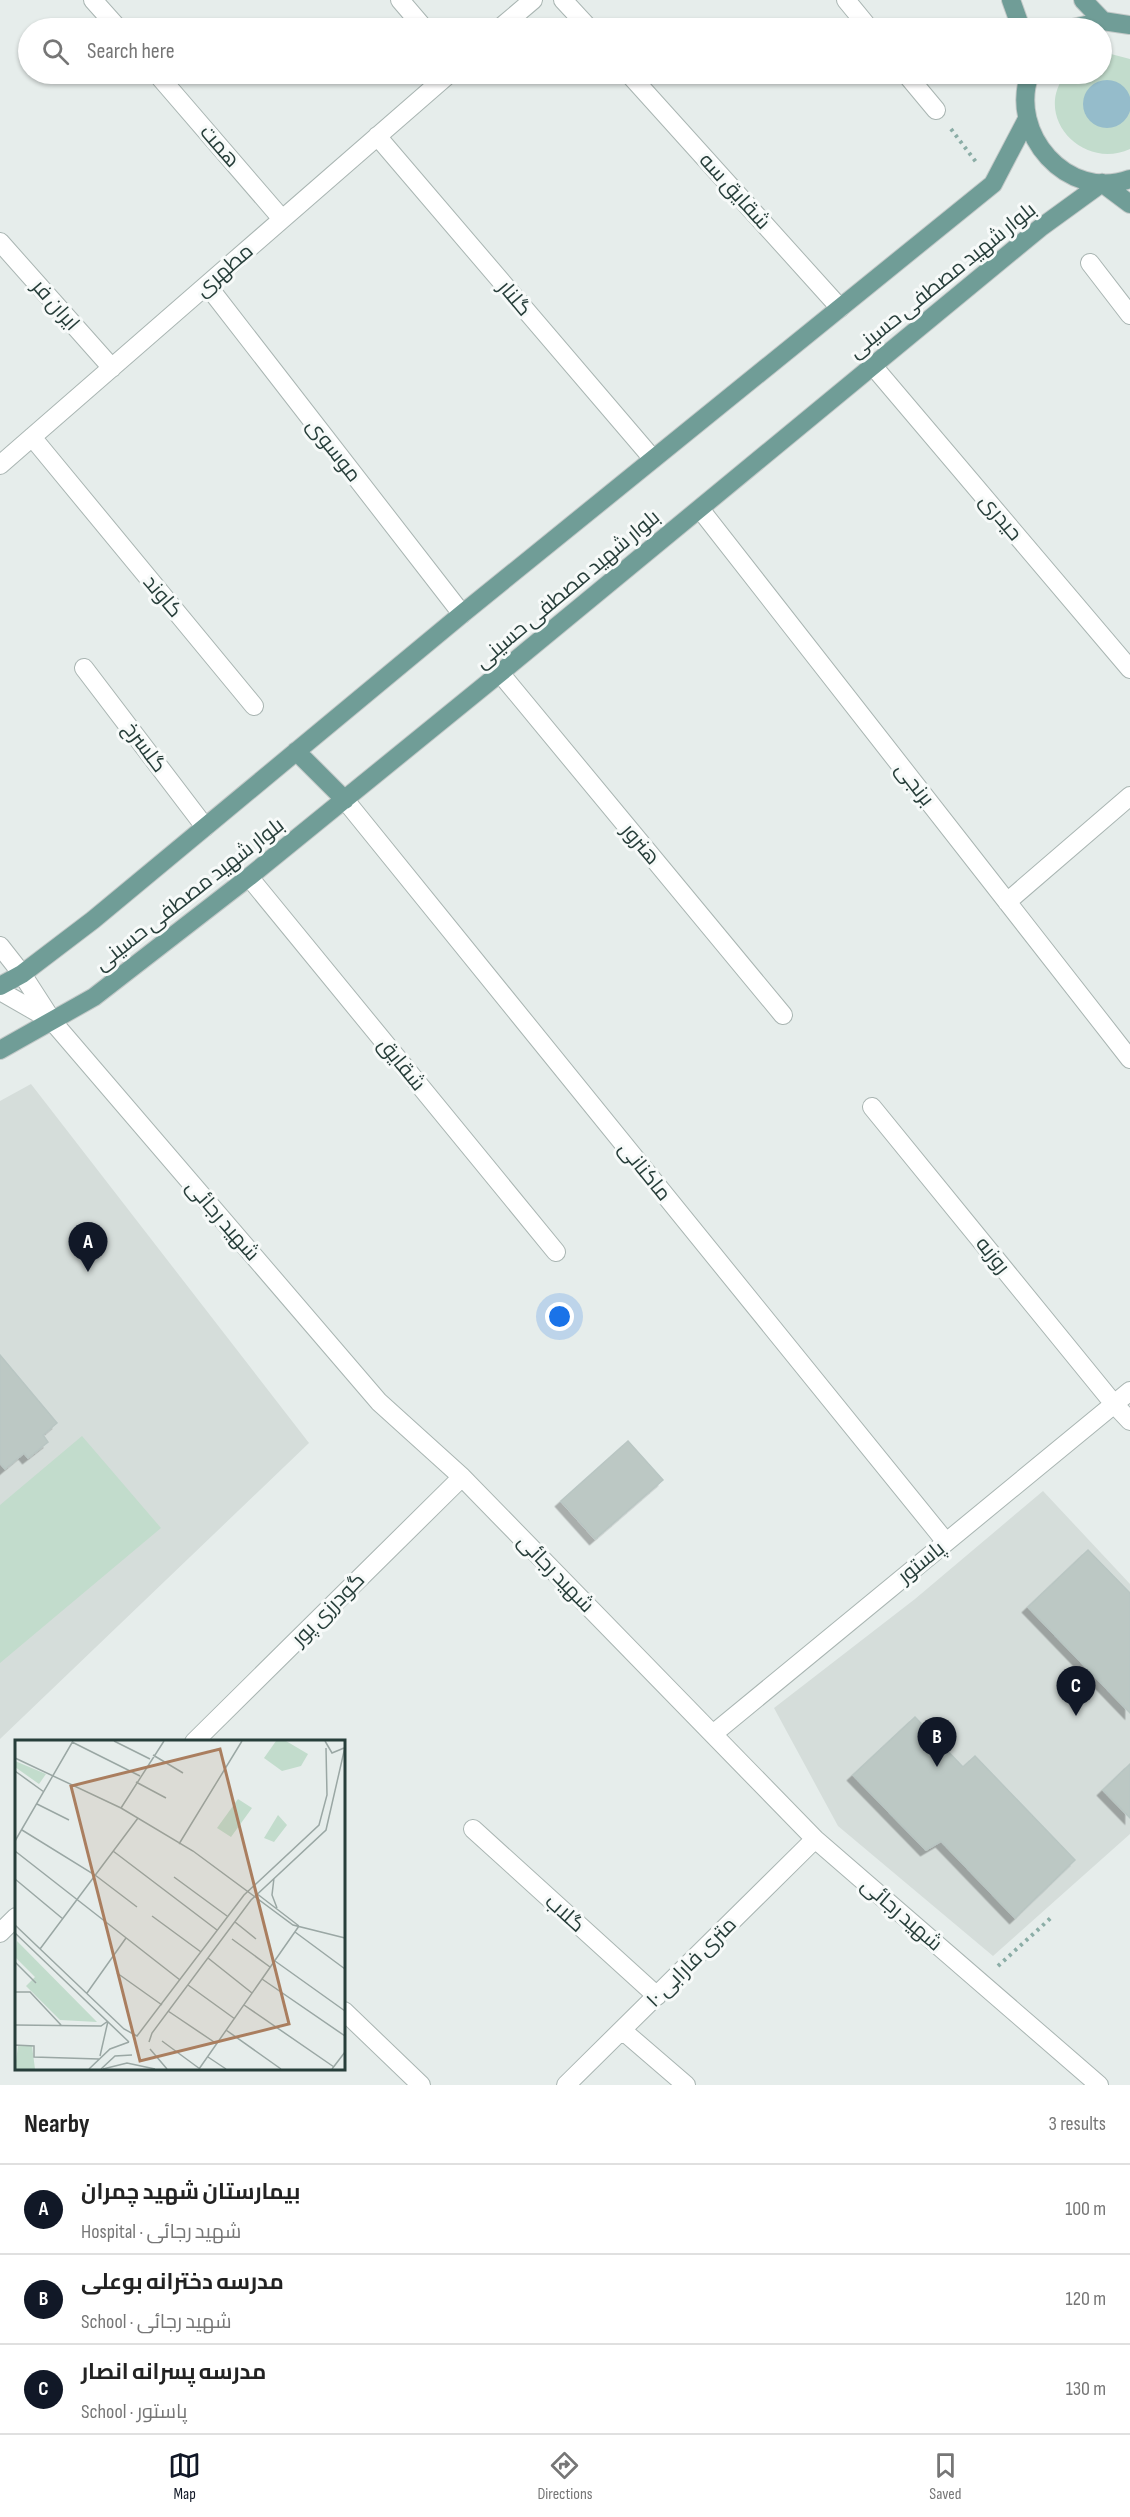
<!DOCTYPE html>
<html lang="en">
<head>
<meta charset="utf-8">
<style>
	:root { --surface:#fff; --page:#f6f6f6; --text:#222; --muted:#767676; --line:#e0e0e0; --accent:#111827 }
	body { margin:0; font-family:"Sofia Sans Condensed",Cairo,sans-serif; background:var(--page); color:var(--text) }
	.you { position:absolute; left:560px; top:1317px; width:21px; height:21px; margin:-15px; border:4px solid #fff; border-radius:50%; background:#1a73e8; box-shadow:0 0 0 9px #1a73e833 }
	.badge { display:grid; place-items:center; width:39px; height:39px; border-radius:50%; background:var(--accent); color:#fff; font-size:20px; font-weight:700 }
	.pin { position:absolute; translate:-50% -50px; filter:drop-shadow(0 2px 3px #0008) }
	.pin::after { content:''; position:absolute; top:32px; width:21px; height:18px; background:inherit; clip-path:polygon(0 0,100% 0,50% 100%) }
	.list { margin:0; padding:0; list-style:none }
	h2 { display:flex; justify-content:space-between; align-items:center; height:78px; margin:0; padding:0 24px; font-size:26px }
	h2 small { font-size:20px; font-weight:400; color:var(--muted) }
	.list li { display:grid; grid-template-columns:39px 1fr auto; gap:18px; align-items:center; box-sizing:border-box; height:90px; padding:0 24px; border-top:2px solid var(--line) }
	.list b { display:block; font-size:22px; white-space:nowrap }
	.list p { margin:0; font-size:20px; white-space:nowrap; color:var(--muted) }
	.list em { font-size:20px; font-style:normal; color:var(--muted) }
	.icon { flex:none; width:33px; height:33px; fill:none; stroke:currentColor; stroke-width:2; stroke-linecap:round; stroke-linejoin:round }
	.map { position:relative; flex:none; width:1130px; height:2085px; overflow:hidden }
	.search { position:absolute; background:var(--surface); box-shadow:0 2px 4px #0004; left:18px; right:18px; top:18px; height:66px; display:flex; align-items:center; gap:15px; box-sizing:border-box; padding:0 21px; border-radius:33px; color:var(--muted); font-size:22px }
	.sheet { height:348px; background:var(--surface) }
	nav { display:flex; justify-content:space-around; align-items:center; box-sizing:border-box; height:84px; border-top:2px solid var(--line); background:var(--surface); font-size:16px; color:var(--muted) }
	nav a { display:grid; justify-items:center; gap:3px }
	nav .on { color:var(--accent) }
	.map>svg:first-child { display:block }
	.built { fill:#d5ddda }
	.green { fill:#c2dccc }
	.water { fill:#95bccb }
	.building { fill:#bcc8c4; stroke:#b9c6c3; stroke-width:1.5; filter:url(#shadow) }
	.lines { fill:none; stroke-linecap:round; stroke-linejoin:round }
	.minor-casing { stroke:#a9b5b2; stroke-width:20 }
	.major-casing { stroke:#c3c9c8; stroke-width:20 }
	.path { stroke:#8bada6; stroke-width:4; stroke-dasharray:3 4.5; stroke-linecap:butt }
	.minor { stroke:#fff; stroke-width:18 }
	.major { stroke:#709d97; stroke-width:18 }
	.labels { text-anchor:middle; stroke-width:6; stroke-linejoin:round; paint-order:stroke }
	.street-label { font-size:21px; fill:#273e3a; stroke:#f7faf9 }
	.inset-road { fill:none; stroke:#9aa7a4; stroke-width:1.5 }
	.view { fill:#aa7e5f; fill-opacity:0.15; stroke:#aa7e5f; stroke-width:3 }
	.inset-edge { fill:none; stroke:#273e3a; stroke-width:3 }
</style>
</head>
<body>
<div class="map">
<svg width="1130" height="2085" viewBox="0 0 1130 2085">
	<defs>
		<filter id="shadow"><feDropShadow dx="-5.5" dy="5.5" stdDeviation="0" flood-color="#0004"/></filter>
	</defs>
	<rect width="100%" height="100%" fill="#e6edeb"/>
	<path class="built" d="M 31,1084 L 309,1443 L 0,1739 L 0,1101 Z
		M 1043,1491 L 1130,1584 L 1130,1834 L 993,1956 L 838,1826 L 774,1708 L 915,1599 Z"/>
	<path class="green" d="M 1107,53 L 1130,59 L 1130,149 C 1082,171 1032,116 1066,74 L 1102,74 L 1102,54 Z
		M 82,1436 L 161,1528 L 0,1663 L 0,1505 Z"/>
	<path class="water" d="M1083 104a24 24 0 1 1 48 0a24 24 0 1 1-48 0Z"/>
	<path class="building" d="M 0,1355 L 57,1423 L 43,1435 L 48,1442 L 28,1458 L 24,1453 L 5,1469 L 0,1463 Z
		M 628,1441 L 663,1480 L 595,1539 L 561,1501 Z
		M 1088,1550 L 1130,1593 L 1130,1713 L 1028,1607 Z
		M 915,1717 L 963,1767 L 975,1756 L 1075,1860 L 1015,1918 L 941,1841 L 926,1850 L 853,1775 Z
		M 1130,1764 L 1130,1818 L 1103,1790 Z"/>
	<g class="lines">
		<g class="minor-casing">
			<path id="minor" d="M 93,0 L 118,28
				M 400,0 L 424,28
				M 563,0 L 589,28
				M 846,0 L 869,28
				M 500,28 L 533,0
				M 157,74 L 282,219
				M 629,74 L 840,308
				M 906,74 L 936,110
				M 377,136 L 653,459
				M 0,242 L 112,368
				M 1090,263 L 1130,315
				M 207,285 L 462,614
				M 873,366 L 1130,669
				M 32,437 L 254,706
				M 0,465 L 449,74
				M 700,509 L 1130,1059
				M 84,668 L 205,827
				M 500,673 L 783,1015
				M 345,800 L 946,1542
				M 249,877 L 556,1252
				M 1007,902 L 1130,796
				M 0,946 L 22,974 L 53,1022 L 379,1402 L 462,1477 L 815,1839 L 1099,2085
				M 0,991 L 49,1019
				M 872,1107 L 1114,1404 L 1130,1421
				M 713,1734 L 1130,1391
				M 194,1742 L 462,1477
				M 473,1829 L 657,1996
				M 0,1933 L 16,1917
				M 344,2011 L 421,2085
				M 622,2030 L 686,2085
				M 566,2085 L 815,1839"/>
		</g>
		<g class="major-casing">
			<path id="major" d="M 1011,0 L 1021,28
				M 1083,0 L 1103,21
				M 1073,28 L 1103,21 L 1130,25
				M 1030,74 C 1008,133 1067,202 1130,179
				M 296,751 L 345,800
				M 0,986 L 22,974 L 93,920 L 462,614 L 993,184 L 1027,119
				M 0,1050 L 94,997 L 249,877 L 500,673 L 1040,228 L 1102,183 L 1130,204"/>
		</g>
		<path class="path" d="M 951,129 L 976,162
			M 998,1966 L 1053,1916"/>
		<use href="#minor" class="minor"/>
		<use href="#major" class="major"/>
	</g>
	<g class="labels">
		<g class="street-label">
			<text transform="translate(220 146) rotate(49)" y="7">همت</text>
			<text transform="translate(735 191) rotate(48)" y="7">شقایق سه</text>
			<text transform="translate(224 270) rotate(-41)" y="7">مطهری</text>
			<text transform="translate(942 280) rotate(-39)" y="7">بلوار شهید مصطفی حسینی</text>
			<text transform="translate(515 298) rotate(50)" y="7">گلنار</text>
			<text transform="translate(56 305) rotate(49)" y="7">ایران فر</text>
			<text transform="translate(334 450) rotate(52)" y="7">موسوی</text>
			<text transform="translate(1001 517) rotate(50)" y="7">حیدری</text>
			<text transform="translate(567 589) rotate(-40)" y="7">بلوار شهید مصطفی حسینی</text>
			<text transform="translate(163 596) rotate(50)" y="7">کاوند</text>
			<text transform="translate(145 747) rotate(53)" y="7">گلسرخ</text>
			<text transform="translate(915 784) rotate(52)" y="7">برنجی</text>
			<text transform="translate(641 844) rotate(50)" y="7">هنرور</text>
			<text transform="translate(189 894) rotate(-38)" y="7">بلوار شهید مصطفی حسینی</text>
			<text transform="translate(402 1064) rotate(51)" y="7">شقایق</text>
			<text transform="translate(645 1171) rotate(51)" y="7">ماکنانی</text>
			<text transform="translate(223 1220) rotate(49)" y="7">شهید رجائی</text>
			<text transform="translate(993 1255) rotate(51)" y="7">روزبه</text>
			<text transform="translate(921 1562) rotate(-39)" y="7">پاستور</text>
			<text transform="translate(556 1573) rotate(46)" y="7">شهید رجائی</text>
			<text transform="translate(328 1609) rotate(-45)" y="7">گودرزی پور</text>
			<text transform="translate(565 1913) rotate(42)" y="7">گلاب</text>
			<text transform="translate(902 1914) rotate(41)" y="7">شهید رجائی</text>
			<text transform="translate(691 1962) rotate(-45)" y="7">۱۰ متری فارابی</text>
		</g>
	</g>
	<g transform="translate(15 1740)">
		<rect width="330" height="330" fill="#e6edeb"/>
		<path d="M 261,1 L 271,1 L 293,14 L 286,26 L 267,31 L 249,18 ZM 0,21 L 31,34 L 24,44 L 0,27 ZM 223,59 L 237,68 L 216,97 L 202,88 ZM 263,75 L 272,85 L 259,102 L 249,98 ZM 2,201 L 82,282 L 45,280 L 11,246 L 20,237 L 0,217 ZM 3,306 L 17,306 L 20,329 L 0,329 Z" fill="#c2dccc"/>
		<path class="inset-road" d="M 99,1 L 135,19M 310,1 L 317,13 L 329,8M 57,2 L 125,36M 138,15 L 168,33M 0,18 L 106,68 L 178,111 L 278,185 L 330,198M 0,31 L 29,52M 121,42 L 151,58M 22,64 L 54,80M 106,68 L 149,1M 7,90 L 80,135 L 122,167M 0,101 L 58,1M 164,104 L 227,1M 0,111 L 165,240M 98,111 L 202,190M 159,137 L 212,176M 259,138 L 257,155 L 262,168M 0,139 L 48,179M 241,153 L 284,186M 137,176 L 186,212M 220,182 L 241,199M 0,185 L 109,289 L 122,296 L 229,155 L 304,85 L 312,55 L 311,8M 280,192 L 330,229M 0,193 L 114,302M 217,199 L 255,227M 25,209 L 123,78M 193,218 L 237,253M 260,221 L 330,271M 0,222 L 21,243M 102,233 L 147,265M 247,239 L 330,296M 173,245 L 220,279M 0,252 L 15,252 L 46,285M 72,253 L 111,198M 229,265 L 319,327M 153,271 L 202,304M 0,285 L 86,286 L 93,281M 211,290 L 266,329M 147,301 L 185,329M 134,302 L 137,293 L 236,160 L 311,90 L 330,7M 135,309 L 152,329M 85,316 L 93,281M 193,317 L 211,329M 0,318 L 0,305 L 19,306 L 19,317 L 84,319M 74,329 L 95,309 L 114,302M 86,329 L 100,316 L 117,315M 88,329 L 112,323 L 140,329M 184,329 L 284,186M 317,329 L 330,312"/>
		<path class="view" d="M 205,9 L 274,284 L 125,321 L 56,46 Z"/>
		<rect width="330" height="330" class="inset-edge"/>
	</g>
</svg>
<div class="you"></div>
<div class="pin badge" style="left:88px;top:1272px">A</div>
<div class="pin badge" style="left:937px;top:1767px">B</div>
<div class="pin badge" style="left:1076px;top:1716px">C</div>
<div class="search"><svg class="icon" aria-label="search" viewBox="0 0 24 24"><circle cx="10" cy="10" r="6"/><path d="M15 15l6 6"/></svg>Search here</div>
</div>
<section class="sheet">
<h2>Nearby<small>3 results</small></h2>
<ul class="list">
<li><span class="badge">A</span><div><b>بیمارستان شهید چمران</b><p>Hospital · شهید رجائی</p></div><em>100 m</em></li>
<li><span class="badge">B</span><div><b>مدرسه دخترانه بوعلی</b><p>School · شهید رجائی</p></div><em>120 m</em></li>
<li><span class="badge">C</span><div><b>مدرسه پسرانه انصار</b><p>School · پاستور</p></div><em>130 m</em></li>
</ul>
</section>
<nav>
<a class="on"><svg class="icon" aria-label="map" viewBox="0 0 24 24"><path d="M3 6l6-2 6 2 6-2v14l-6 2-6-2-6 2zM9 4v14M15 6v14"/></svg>Map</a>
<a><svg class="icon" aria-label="directions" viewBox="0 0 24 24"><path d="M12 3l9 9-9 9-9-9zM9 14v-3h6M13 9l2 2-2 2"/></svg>Directions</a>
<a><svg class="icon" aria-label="saved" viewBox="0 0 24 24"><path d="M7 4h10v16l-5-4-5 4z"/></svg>Saved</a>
</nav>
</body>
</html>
